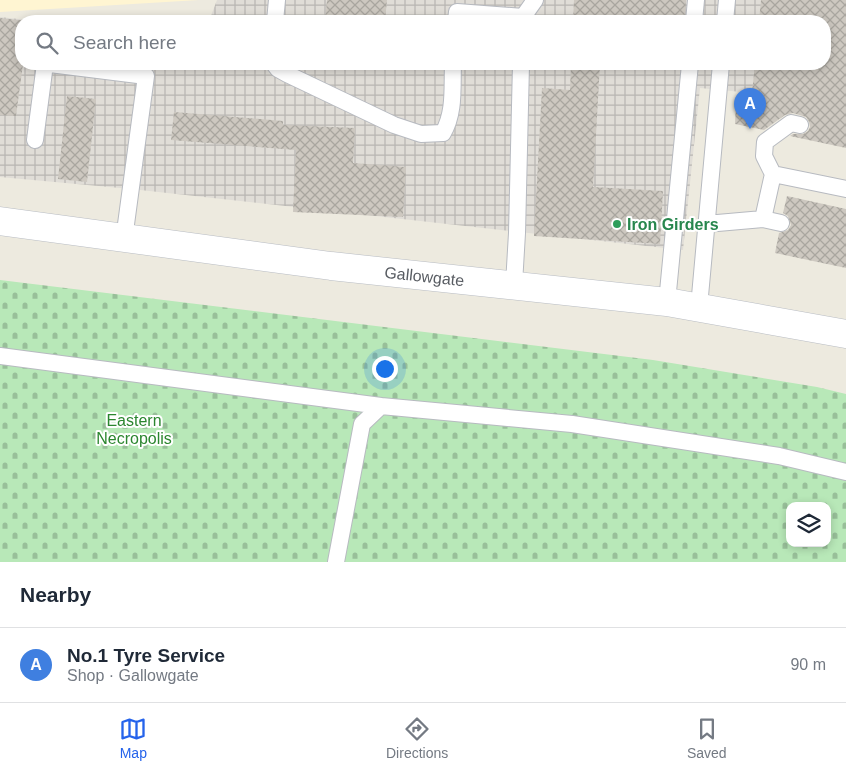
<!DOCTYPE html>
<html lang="en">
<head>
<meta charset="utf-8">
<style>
	:root { --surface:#fff; --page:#f2f2f3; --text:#1f2937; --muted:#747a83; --line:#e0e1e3; --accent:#2563eb }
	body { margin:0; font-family:Helvetica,sans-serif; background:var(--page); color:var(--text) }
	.controls { position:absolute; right:15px; bottom:15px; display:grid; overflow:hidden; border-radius:10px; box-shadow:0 2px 8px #0003 }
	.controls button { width:45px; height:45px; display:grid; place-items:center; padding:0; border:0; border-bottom:1px solid var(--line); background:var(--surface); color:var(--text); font:25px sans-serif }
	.you { position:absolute; left:384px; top:368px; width:18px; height:18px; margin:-12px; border:4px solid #fff; border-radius:50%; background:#1a73e8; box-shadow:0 0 0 8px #1a73e833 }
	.badge { display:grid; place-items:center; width:32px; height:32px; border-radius:50%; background:var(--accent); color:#fff; font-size:16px; font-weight:700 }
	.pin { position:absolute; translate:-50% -41px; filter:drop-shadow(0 1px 2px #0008) }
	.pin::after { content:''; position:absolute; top:26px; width:18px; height:15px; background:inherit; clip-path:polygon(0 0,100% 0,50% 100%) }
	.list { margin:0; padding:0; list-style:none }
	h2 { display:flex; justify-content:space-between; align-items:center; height:65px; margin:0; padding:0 20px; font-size:21px }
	h2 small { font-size:16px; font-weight:400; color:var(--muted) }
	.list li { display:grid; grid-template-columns:32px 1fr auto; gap:15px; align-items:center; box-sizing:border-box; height:75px; padding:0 20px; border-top:1px solid var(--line) }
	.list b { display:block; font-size:19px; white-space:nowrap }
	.list p { margin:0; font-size:16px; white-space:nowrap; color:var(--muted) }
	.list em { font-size:16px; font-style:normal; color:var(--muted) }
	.icon { flex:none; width:28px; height:28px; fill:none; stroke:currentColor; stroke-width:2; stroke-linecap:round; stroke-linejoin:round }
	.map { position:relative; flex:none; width:846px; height:562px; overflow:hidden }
	.search { position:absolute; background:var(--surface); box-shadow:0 2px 8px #0003; left:15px; right:15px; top:15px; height:55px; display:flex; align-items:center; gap:12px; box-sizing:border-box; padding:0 18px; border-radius:20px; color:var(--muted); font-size:19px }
	.sheet { height:140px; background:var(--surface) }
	nav { display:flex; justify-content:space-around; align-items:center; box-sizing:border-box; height:70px; border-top:1px solid var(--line); background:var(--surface); font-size:14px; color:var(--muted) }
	nav a { display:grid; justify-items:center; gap:2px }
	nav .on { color:var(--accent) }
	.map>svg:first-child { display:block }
	.commercial { fill:#fff5d2 }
	.industrial { fill:url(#industrial-grid) }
	.cemetery { fill:url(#cemetery-stones); fill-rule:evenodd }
	.building { fill:url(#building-cross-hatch) }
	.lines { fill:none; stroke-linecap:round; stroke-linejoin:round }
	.lane-casing { stroke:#b7bac0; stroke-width:18 }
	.secondary-casing { stroke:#b8bcc3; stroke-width:29 }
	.lane { stroke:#fff; stroke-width:16 }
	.secondary { stroke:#fff; stroke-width:28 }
	.leisure-dot { fill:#2e9e5b; stroke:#fff; stroke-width:2 }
	.labels { text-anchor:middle; stroke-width:4; stroke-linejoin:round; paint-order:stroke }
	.leisure-label { font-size:16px; font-weight:bold; fill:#27864d; stroke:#fff; text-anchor:start }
	.street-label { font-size:16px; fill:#585c62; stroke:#fff }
	.park-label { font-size:16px; fill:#2b862f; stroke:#fff }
</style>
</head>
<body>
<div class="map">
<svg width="846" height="562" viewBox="0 0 846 562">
	<defs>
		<pattern id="industrial-grid" width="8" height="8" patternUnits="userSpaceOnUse" patternTransform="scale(1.25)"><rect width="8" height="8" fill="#e0ddd7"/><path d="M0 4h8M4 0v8" fill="none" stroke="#b8b6b2"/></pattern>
		<pattern id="cemetery-stones" width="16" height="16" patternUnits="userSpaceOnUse" patternTransform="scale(1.25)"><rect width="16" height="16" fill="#b8e8b8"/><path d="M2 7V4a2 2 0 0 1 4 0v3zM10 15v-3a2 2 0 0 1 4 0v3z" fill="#98bf99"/></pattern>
		<pattern id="building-cross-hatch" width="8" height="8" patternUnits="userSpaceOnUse" patternTransform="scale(1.25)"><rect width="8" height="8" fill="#cdc8c0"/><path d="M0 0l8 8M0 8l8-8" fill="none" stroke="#a9a69f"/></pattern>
	</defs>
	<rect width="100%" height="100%" fill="#edeadf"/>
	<path class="commercial" d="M 0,0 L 199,0 L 0,12 Z"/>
	<path class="industrial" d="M 217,0 L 846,0 L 846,102 L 700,88 L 683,250 L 131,189 L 0,177 L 0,17 L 38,21 L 21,21 L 21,64 L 825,64 L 825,21 L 209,21 Z"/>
	<path class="cemetery" d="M 0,280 L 653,360 L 817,387 L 846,394 L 846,562 L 0,562 ZM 790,506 L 827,506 L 827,543 L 790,543 Z"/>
	<path class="building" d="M 327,0 L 387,0 L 385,21 L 325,21 Z
		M 574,0 L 686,0 L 684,21 L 573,21 Z
		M 761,0 L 846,0 L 846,148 L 790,136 L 793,134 L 803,134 L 808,131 L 810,127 L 809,122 L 806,117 L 793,113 L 785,115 L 764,130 L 735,124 L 736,101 L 751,102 L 755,64 L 825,64 L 825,21 L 759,21 Z
		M 0,18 L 28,21 L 21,21 L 21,64 L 23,64 L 16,116 L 0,115 Z
		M 571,64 L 600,64 L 593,187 L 663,191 L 660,244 L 534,236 L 542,88 L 570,90 Z
		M 67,96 L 96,99 L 87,182 L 58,179 Z
		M 174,112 L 283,121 L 283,125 L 355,128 L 353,163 L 406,167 L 403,217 L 293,212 L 296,150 L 171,140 Z
		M 787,196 L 846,209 L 846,268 L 775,253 L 779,233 L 788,230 L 791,225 L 788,216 L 783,213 Z"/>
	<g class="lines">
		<g class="lane-casing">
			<path id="lane" d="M 275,21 L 277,0
				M 456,21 L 457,12 L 523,17
				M 523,21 L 523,17 L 535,0
				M 694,21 L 696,0
				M 725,21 L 727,0
				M 50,64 L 146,76 L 124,239
				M 274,64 L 278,69 L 287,74 L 394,125 L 421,134 L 443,133 C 455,112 452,88 453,64
				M 35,140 L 45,64
				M 773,174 L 846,189
				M 763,219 L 773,174 L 764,156 L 765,142 L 791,123 L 800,125
				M 706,224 L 763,219 L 781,223
				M 514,284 L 517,233 L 521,64
				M 667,302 L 690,64
				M 699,307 L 721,64
				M 0,356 L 381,406
				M 336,562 L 362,424 L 381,406 L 572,424 L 779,456 L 846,472"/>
		</g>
		<g class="secondary-casing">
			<g id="secondary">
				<path id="s1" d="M 0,221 L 331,266 L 667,302 L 846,334"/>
			</g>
		</g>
		<use href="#lane" class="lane"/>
		<use href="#secondary" class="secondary"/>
	</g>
	<circle class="leisure-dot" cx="617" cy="224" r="5"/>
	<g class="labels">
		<g class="leisure-label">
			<text x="627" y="230">Iron Girders</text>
		</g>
		<g class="street-label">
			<text dy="6" stroke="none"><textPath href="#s1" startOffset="428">Gallowgate</textPath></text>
		</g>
		<g class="park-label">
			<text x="134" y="426">Eastern<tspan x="134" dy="18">Necropolis</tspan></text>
		</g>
	</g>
</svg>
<div class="controls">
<button><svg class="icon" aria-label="layers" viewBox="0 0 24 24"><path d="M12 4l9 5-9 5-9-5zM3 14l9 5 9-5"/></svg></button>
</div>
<div class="you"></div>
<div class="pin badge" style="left:750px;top:129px;background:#3f7fe0">A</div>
<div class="search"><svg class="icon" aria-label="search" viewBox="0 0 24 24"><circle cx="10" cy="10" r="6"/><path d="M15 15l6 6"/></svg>Search here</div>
</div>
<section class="sheet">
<h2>Nearby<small></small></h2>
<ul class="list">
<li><span class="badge" style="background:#3f7fe0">A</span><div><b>No.1 Tyre Service</b><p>Shop · Gallowgate</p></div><em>90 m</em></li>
</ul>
</section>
<nav>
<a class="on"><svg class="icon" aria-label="map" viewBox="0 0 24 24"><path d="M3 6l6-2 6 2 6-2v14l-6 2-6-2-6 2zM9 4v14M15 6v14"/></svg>Map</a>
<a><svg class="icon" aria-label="directions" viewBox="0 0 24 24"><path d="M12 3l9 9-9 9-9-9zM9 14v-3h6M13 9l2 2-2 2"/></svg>Directions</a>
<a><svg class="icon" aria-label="saved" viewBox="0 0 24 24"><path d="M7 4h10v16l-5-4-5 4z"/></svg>Saved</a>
</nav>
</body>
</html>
